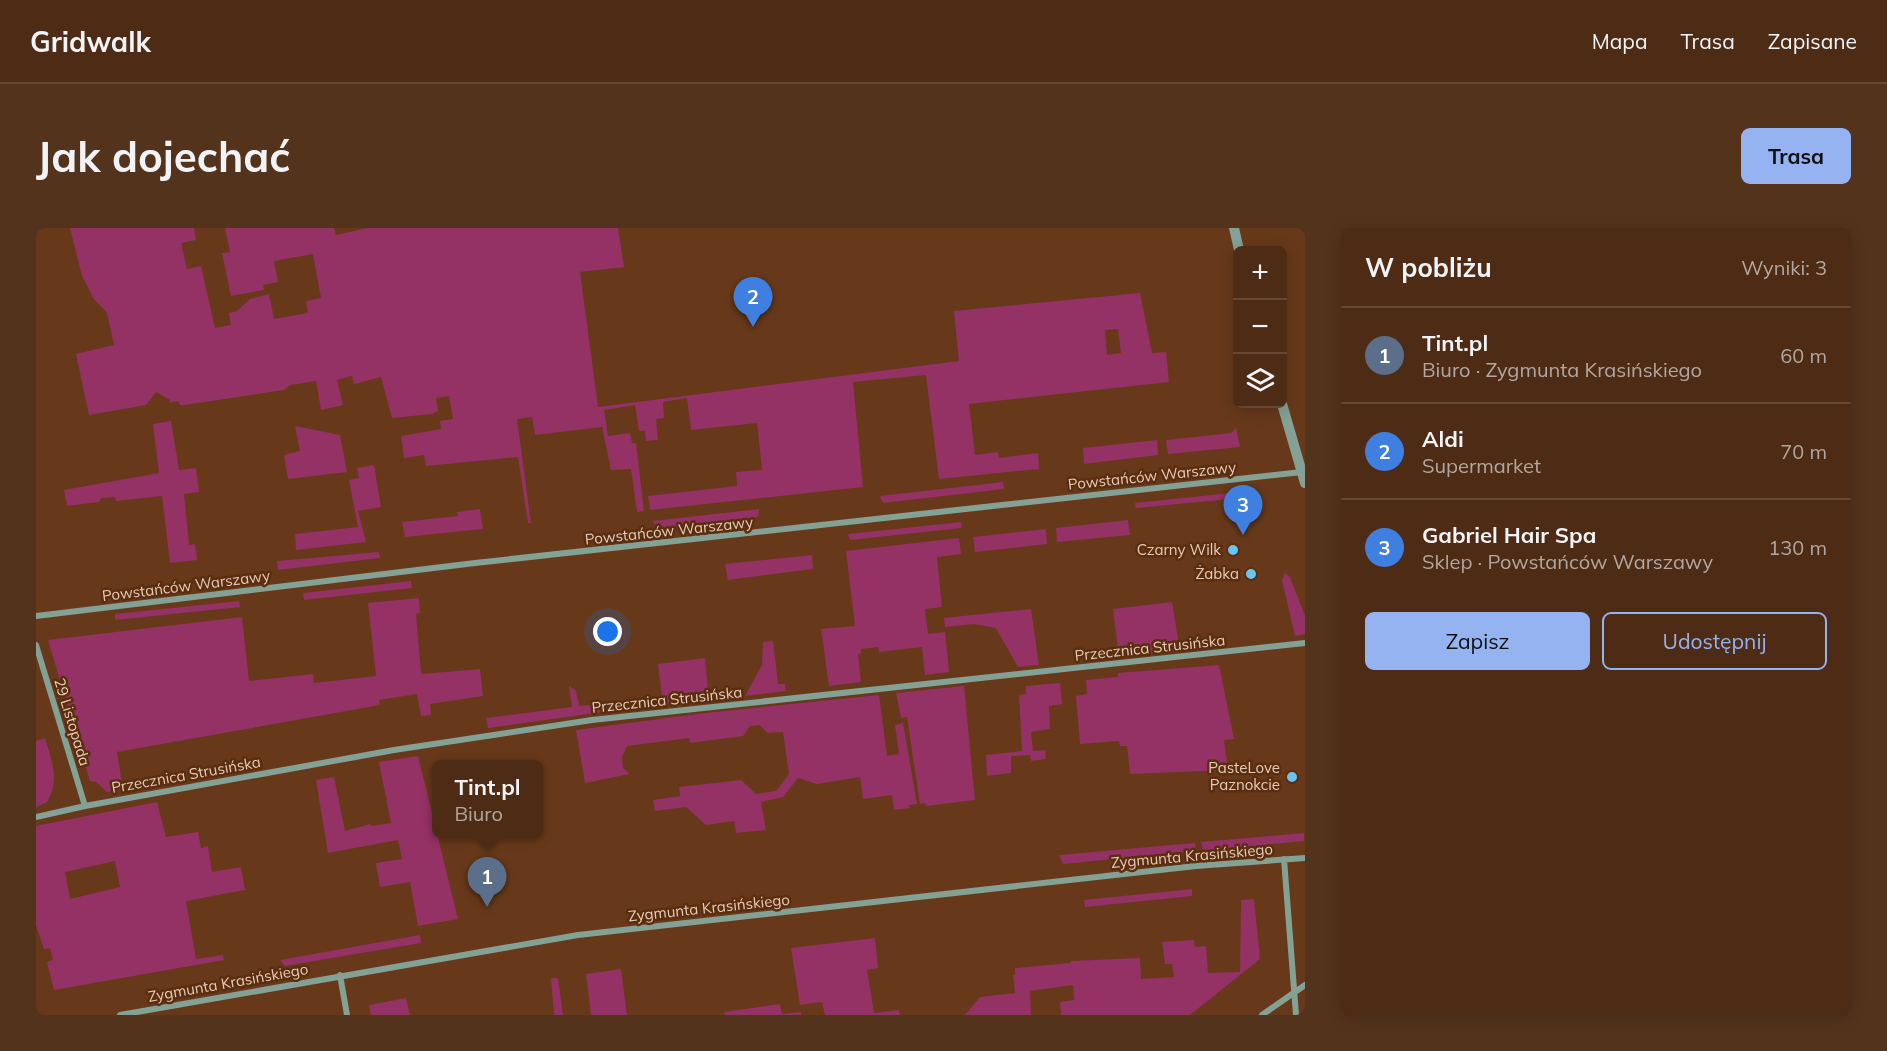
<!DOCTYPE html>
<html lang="pl">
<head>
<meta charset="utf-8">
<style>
	:root { --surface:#4d2b14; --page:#54331d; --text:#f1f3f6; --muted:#b3a7a0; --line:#644734; --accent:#95b2f1 }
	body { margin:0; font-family:Mulish,sans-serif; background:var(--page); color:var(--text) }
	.controls { position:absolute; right:18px; top:18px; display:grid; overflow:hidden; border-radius:9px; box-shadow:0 3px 15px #0003 }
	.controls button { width:54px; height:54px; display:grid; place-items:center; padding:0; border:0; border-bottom:2px solid var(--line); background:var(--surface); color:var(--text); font:30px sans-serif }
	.you { position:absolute; left:572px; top:404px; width:21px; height:21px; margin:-15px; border:4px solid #fff; border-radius:50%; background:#1a73e8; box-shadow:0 0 0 9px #1a73e833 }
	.badge { display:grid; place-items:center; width:39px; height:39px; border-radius:50%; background:var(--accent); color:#fff; font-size:20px; font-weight:700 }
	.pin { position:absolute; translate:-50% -50px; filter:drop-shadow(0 2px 3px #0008) }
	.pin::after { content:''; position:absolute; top:32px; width:21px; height:18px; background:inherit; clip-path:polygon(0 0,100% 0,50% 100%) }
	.popup { position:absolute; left:396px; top:532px; width:111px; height:78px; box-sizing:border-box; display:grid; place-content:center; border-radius:9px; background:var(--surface); filter:drop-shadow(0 2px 4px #0005); font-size:20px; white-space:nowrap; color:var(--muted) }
	.popup b { font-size:22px; color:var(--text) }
	.popup::after { content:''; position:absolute; left:50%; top:100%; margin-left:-12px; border:12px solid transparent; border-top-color:var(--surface) }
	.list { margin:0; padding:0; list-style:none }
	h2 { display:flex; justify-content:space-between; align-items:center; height:78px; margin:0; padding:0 24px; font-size:26px }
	h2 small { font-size:20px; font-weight:400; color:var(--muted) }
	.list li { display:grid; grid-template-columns:39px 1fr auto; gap:18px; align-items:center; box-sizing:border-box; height:96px; padding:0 24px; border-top:2px solid var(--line) }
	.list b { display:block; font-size:22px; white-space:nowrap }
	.list p { margin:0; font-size:20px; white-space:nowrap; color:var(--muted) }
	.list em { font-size:20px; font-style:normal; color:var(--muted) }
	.actions { display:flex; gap:12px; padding:18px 24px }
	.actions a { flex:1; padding:14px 0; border:2px solid var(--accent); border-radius:9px; text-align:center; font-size:21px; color:var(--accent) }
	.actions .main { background:var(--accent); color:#111 }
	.icon { flex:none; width:33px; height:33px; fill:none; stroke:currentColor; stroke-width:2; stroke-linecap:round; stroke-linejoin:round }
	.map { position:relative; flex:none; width:1269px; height:787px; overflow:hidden; border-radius:9px }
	header { display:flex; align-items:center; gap:36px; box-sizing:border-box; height:84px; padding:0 30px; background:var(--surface); border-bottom:2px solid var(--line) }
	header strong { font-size:28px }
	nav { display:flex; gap:33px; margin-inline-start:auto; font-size:21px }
	.intro { display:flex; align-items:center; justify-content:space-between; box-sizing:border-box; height:144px; padding:0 36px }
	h1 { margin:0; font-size:42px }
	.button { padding:15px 27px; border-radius:9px; background:var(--accent); color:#111; font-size:21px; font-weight:700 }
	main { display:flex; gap:36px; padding:0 36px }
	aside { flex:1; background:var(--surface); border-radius:9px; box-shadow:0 3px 15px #0003 }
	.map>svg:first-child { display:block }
	.green { fill:#943165; fill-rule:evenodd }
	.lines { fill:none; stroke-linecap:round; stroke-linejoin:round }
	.minor { stroke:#84a196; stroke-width:6 }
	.tertiary { stroke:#84a196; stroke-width:10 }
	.poi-dot { fill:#68c4f0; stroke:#5b2e0f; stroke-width:2 }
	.labels { text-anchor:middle; stroke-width:5; stroke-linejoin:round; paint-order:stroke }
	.street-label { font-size:15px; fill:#e7cbba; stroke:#5b2e0f }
	.poi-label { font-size:15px; fill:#e7cbba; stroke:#5b2e0f; text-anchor:end }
</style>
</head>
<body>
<header>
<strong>Gridwalk</strong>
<nav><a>Mapa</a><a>Trasa</a><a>Zapisane</a></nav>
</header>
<div class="intro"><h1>Jak dojechać</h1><a class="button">Trasa</a></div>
<main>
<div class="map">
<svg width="1269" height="787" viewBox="0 0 1269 787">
	<rect width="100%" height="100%" fill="#67391a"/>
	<path class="green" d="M 34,0 L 158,0 L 160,12 L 145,15 L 151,41 L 165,38 L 179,100 L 195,97 L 193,85 L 201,83 L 214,71 L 233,66 L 238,91 L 272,85 L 270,73 L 285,70 L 277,26 L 238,33 L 242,54 L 227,57 L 228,62 L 195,68 L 186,25 L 194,24 L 189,0 L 298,0 L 300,7 L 332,0 L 582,0 L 588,39 L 544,44 L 562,179 L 923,133 L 918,83 L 1104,65 L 1116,125 L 1130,124 L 1133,154 L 933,176 L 939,227 L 962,224 L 963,230 L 1002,225 L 1003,241 L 903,251 L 890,147 L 817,154 L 827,259 L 614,282 L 612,268 L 701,258 L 700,244 L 726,242 L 721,195 L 655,202 L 651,170 L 627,174 L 628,190 L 620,191 L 622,212 L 610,213 L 609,203 L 603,203 L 599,177 L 568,182 L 572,208 L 594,205 L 596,215 L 600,215 L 608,283 L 601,284 L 595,241 L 575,242 L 566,199 L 499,207 L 496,189 L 481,191 L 495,295 L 492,295 L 482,229 L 390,238 L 388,227 L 368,230 L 365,208 L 405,201 L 404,193 L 417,191 L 413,168 L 400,170 L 402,183 L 396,186 L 356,190 L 345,149 L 318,156 L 316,148 L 301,152 L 307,177 L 285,182 L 280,153 L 254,157 L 248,162 L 149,177 L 144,177 L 142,173 L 133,175 L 134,172 L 120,164 L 110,177 L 53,187 L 40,126 L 78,117 L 71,85 L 58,71 L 46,48 ZM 1082,101 L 1085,125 L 1071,127 L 1069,102 Z
		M 135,193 L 143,242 L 160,240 L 163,264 L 148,266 L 153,317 L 159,316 L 161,332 L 134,335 L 126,268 L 80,273 L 79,269 L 65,270 L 63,274 L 31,278 L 28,262 L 123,245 L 117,196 Z
		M 259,198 L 304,207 L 311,244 L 252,251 L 248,227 L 264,223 Z
		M 1200,200 L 1204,219 L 1132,226 L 1130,212 L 1195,205 Z
		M 1121,212 L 1122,227 L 1048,236 L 1047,220 Z
		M 338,237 L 345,279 L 322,283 L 330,314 L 260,322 L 259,306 L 322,299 L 313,252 L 323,250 L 321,240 Z
		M 967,254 L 968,261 L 847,275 L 844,268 Z
		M 1214,263 L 1215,269 L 1100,280 L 1099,275 Z
		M 444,281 L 447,301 L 369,309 L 366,294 L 422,288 L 421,284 Z
		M 723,281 L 722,289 L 620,301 L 617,293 Z
		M 1092,292 L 1094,307 L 1021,314 L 1020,300 Z
		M 925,294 L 926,300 L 814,312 L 812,306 Z
		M 1010,301 L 1011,316 L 939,324 L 937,309 Z
		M 923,310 L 925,326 L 901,329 L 906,379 L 889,381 L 892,406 L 909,404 L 913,444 L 889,447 L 886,419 L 843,424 L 842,419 L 825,421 L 825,426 L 822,426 L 825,454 L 793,458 L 785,401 L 819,398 L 810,323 Z
		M 343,324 L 344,330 L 242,342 L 241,333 Z
		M 776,327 L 777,341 L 692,352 L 689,336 Z
		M 1249,345 L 1254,349 L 1269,388 L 1269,406 L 1259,408 L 1246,352 Z
		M 375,353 L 376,360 L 268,372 L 267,365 Z
		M 383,370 L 384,385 L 380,386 L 385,446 L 444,441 L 447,468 L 394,476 L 395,487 L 385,488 L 381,466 L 343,472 L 344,477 L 81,524 L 86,555 L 135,546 L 136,553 L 71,564 L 60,554 L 54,553 L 12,412 L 206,389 L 213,453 L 277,446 L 278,455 L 340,448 L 332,375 Z
		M 203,373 L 204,379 L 79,392 L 79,386 Z
		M 1136,374 L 1144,423 L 1083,429 L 1077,381 Z
		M 995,381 L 1003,437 L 982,439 L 960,400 L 938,396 L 909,399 L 908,390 Z
		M 737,413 L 742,456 L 749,456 L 750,463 L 709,468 L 726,437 L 727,414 Z
		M 669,430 L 673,472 L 627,477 L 622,436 Z
		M 1183,437 L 1198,511 L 1188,512 L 1192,542 L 1094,546 L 1091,518 L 1084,518 L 1083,513 L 1044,516 L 1040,468 L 1051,466 L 1050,452 L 1082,449 L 1082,445 Z
		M 1024,455 L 1026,476 L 1013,478 L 1014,501 L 995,504 L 997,523 L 1009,522 L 1010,531 L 995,533 L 994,527 L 975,528 L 975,545 L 951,548 L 950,527 L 986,523 L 983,467 L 990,466 L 990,458 Z
		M 533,458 L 540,463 L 543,478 L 571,475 L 573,483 L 452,500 L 450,490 L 536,479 Z
		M 928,458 L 939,572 L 890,578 L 889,575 L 884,576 L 871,489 L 865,490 L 860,465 Z
		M 843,467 L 851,528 L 863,526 L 859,497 L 867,495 L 881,576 L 873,577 L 874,580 L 858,582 L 856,567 L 827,571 L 824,549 L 781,556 L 762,550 L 747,569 L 725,574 L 730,602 L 700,605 L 698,593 L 670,597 L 650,579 L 619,583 L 617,572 L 644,568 L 643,559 L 705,552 L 720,566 L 740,563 L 753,546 L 747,504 L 731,505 L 724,497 L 714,498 L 707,508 L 654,515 L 653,510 L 591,518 L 586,529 L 587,540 L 594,546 L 549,555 L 540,502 L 669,485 Z
		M 9,510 C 16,533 24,552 11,574 L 0,579 L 0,513 Z
		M 382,528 L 422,691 L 382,698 L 374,654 L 344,659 L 340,635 L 366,631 L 362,612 L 292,625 L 280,552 L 298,549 L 309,603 L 334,596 L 335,598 L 355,595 L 343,534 Z
		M 121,574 L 130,609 L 162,604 L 165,620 L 172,618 L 176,644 L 205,639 L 209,662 L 150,673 L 160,731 L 187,727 L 188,732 L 18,762 L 11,734 L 17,732 L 14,720 L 8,721 L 0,697 L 0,598 ZM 79,633 L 84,659 L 34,671 L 29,644 Z
		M 1268,605 L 1268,613 L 1167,623 L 1165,614 Z
		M 1159,615 L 1160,623 L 1027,636 L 1023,627 Z
		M 1156,661 L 1156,668 L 1049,679 L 1048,672 Z
		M 1218,671 L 1224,731 L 1154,787 L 1025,787 L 1024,774 L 1038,772 L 1037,757 L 994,763 L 995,787 L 929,787 L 944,769 L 979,765 L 977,747 L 979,747 L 979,740 L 1034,735 L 1035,733 L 1104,730 L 1105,751 L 1138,749 L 1136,736 L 1129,736 L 1126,714 L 1158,712 L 1159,719 L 1170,718 L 1172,745 L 1204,744 L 1205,672 Z
		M 384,707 L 385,715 L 249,738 L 244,732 Z
		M 839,710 L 842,740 L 831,742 L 838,785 L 863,782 L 864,787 L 789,787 L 786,774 L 764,777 L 755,720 Z
		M 585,741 L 591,787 L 555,787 L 550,746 Z
		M 515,750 L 522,750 L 527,787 L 518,787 Z
		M 370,770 L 374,787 L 335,787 L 333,777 Z
		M 744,776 L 746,786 L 765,784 L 765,787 L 689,787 L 688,784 Z"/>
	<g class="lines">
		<path class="minor" d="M 0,388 L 439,335 L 1266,244
			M 0,417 L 49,578
			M 0,589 L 49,578 L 358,522 L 556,492 L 1269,415
			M 1248,631 L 1260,787
			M 304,747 L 311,787
			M 84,787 L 542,707 L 1160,638 L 1269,630
			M 1226,787 L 1269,757"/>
		<path class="tertiary" d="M 1198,0 L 1203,22
			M 1246,176 L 1269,255"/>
	</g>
	<g class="poi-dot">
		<circle cx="1197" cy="322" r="6"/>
		<circle cx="1215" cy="346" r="6"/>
		<circle cx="1256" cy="549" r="6"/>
	</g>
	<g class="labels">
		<g class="street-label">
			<text transform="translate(1116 248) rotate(-6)" y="5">Powstańców Warszawy</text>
			<text transform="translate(633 303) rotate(-6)" y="5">Powstańców Warszawy</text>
			<text transform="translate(150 358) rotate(-7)" y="5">Powstańców Warszawy</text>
			<text transform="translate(1114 420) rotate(-6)" y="5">Przecznica Strusińska</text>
			<text transform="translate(631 472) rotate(-6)" y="5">Przecznica Strusińska</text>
			<text transform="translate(36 494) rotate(73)" y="5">29 Listopada</text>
			<text transform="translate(150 547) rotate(-10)" y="5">Przecznica Strusińska</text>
			<text transform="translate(1156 628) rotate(-5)" y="5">Zygmunta Krasińskiego</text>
			<text transform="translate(673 680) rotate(-6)" y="5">Zygmunta Krasińskiego</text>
			<text transform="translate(192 755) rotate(-10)" y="5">Zygmunta Krasińskiego</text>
		</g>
		<g class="poi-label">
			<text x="1185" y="327">Czarny Wilk</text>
			<text x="1203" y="351">Żabka</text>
			<text x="1244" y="545">PasteLove<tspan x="1244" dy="17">Paznokcie</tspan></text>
		</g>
	</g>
</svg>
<div class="controls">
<button>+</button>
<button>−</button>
<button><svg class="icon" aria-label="layers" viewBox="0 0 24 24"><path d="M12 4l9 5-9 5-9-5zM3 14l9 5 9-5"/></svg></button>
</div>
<div class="you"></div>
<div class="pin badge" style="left:451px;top:679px;background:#5c6f8a">1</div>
<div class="popup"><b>Tint.pl</b>Biuro</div>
<div class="pin badge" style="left:717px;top:99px;background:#3f7fe0">2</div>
<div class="pin badge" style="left:1207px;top:307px;background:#3f7fe0">3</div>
</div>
<aside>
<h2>W pobliżu<small>Wyniki: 3</small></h2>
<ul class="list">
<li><span class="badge" style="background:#5c6f8a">1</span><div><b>Tint.pl</b><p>Biuro · Zygmunta Krasińskiego</p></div><em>60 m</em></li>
<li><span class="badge" style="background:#3f7fe0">2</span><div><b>Aldi</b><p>Supermarket</p></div><em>70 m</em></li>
<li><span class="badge" style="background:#3f7fe0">3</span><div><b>Gabriel Hair Spa</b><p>Sklep · Powstańców Warszawy</p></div><em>130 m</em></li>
</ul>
<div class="actions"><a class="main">Zapisz</a><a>Udostępnij</a></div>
</aside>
</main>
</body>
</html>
